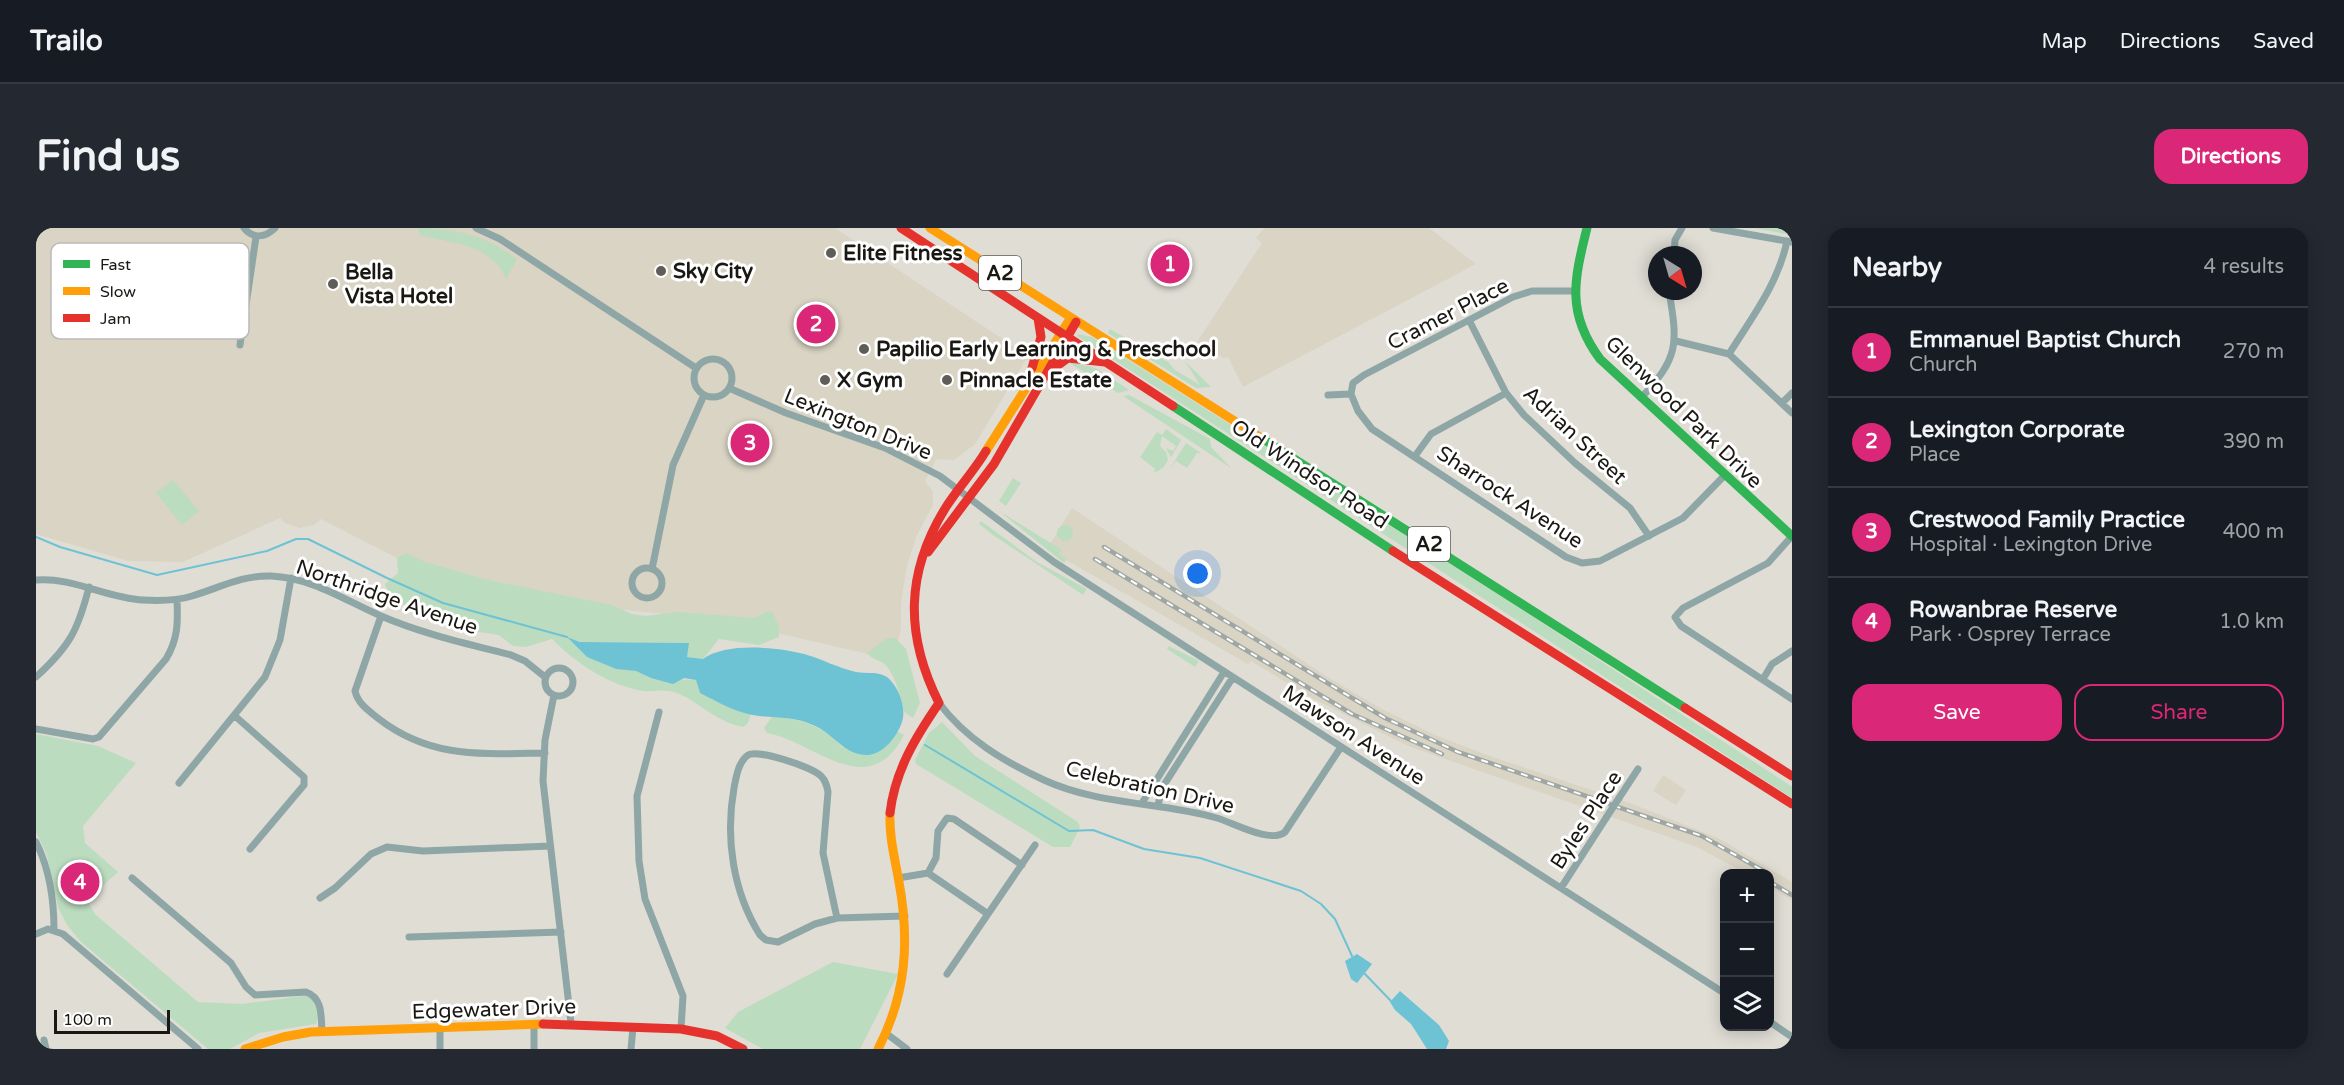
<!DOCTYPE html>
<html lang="en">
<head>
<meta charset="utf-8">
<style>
	:root { --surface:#171b24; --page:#242831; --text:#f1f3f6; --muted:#9ea1a6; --line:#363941; --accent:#db2777 }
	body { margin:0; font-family:"Varela Round",sans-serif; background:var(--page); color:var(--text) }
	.controls { position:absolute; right:18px; bottom:18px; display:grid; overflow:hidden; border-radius:12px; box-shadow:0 3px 15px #0003 }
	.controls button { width:54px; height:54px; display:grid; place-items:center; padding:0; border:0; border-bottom:2px solid var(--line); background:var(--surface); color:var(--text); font:30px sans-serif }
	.compass { position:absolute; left:1612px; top:18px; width:54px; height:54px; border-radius:50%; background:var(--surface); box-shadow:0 3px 15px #0003; rotate:143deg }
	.scale { position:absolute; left:18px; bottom:15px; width:116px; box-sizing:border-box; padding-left:6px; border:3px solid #1a1813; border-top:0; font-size:16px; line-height:21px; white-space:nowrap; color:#1a1813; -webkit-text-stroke:4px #fff; paint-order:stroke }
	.you { position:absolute; left:1162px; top:346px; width:21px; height:21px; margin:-15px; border:4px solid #fff; border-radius:50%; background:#1a73e8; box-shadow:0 0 0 9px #1a73e833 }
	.badge { display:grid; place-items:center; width:39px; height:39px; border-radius:50%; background:var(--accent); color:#fff; font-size:20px; font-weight:700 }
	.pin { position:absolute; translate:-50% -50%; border:3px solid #fff; box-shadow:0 2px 6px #0006 }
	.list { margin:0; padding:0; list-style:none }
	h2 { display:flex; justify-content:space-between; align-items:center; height:78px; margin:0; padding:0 24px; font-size:26px }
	h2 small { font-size:20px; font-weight:400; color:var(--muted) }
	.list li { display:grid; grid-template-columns:39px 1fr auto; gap:18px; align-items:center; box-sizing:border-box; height:90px; padding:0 24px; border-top:2px solid var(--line) }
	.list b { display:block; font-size:22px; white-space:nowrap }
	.list p { margin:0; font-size:20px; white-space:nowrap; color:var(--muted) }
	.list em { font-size:20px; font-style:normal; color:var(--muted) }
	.actions { display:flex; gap:12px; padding:18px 24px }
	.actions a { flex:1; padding:14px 0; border:2px solid var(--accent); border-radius:18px; text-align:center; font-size:21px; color:var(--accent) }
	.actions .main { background:var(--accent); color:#fff }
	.icon { flex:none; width:33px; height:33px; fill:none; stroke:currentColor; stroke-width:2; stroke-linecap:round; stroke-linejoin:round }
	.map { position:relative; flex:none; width:1756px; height:821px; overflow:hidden; border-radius:18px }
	header { display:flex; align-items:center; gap:36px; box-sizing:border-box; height:84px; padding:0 30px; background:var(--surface); border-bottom:2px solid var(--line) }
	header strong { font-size:28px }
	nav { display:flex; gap:33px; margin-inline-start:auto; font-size:21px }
	.intro { display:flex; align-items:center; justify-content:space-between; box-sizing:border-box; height:144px; padding:0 36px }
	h1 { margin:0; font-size:42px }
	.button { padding:15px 27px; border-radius:18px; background:var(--accent); color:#fff; font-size:21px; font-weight:700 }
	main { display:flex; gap:36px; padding:0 36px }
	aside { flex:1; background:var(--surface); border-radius:18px; box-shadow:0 3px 15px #0003 }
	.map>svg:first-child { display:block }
	.built { fill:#d9d4c4 }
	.green { fill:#bcdcbf }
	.water { fill:#6dc2d4 }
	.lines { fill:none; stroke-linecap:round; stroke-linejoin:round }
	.stream { stroke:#6dc2d4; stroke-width:2 }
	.street { stroke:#8fa6a6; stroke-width:7 }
	.fast { stroke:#30b455; stroke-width:9 }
	.slow { stroke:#ff9f0a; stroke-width:9 }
	.jam { stroke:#e5322d; stroke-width:9 }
	.rail-casing { stroke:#9fa7a5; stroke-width:4.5 }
	.rail { stroke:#fff; stroke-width:2; stroke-dasharray:7; stroke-linecap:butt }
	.street-bridge { stroke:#8fa6a6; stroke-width:7 }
	.poi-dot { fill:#5f5d57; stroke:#fff; stroke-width:2 }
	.labels { text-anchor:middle; stroke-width:6; stroke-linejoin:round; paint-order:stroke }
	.shield { fill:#fff; stroke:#5f5d5a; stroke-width:1.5 }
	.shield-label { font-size:20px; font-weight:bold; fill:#1a1813 }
	.poi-label { font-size:21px; font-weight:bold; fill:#1a1813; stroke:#fff; text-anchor:start }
	.street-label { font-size:21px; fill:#1a1813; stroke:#fff }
	.key { fill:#fff; stroke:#babab8; stroke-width:1.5 }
	.key-label { font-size:16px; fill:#1a1813 }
</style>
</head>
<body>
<header>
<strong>Trailo</strong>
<nav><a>Map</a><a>Directions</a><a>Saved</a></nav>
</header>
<div class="intro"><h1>Find us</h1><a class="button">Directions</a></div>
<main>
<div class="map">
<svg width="1756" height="821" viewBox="0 0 1756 821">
	<rect width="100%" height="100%" fill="#e0ddd5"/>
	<path class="built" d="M 0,0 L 799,0 L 992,128 L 939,216 L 918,232 L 900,231 L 889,253 L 897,264 L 897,277 L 881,307 L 871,337 L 865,375 L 865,400 L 858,432 L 728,402 L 620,385 L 536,377 L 361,330 L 285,291 L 278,297 L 263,300 L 249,295 L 244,290 L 147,334 L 92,333 L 0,306 Z
		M 1228,0 L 1393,0 L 1440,36 L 1207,159 L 1192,129 L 1187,130 L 1161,114 L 1226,15 L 1220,10 Z
		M 1036,280 L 1293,450 L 1346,481 L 1399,507 L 1448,526 L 1594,575 L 1684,611 L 1756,654 L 1756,672 L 1734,659 L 1734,646 L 1709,645 L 1661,619 L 1372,518 L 1276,470 L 1215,433 L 1212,436 L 1011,321 Z
		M 1627,547 L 1650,562 L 1640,577 L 1617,563 Z"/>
	<path class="green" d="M 383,0 C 418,0 454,8 481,32 L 470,51 C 456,16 415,15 383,7 Z
		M 1718,0 L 1756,0 L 1756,7 Z
		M 1074,101 L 1132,134 L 1139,142 L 1164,157 L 1149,133 L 1175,159 L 1160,160 L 1072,105 Z
		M 1042,106 L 1056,109 L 1482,379 L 1746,552 L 1756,559 L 1756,570 L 1041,108 Z
		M 1032,134 L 1060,140 L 1093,162 L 1082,165 Z
		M 1093,167 L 1174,211 L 1175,219 L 1195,240 L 1087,168 Z
		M 1130,201 L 1145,212 L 1135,229 L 1130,220 L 1137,223 L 1140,218 L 1126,208 L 1124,218 L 1130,224 L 1132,232 L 1127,240 L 1118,245 L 1119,241 L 1104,229 L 1121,204 L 1126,207 Z
		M 1150,215 L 1165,225 L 1161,225 L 1151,240 L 1140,233 L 1133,242 Z
		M 977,250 L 985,255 L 970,278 L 963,273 Z
		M 137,252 L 163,283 L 146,297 L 120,265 Z
		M 963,283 L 1026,322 L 1023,326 L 1030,331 L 1028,335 Z
		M 945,293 L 1001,334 L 1051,361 L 1047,367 L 957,307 L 943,296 Z
		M1021 305a8 8 0 1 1 16 0a8 8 0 1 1-16 0Z
		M 370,325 L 389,334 L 452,352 L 576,377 L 596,386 L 610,388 L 641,384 L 719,390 L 732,383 L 737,385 L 743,399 L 743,409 L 723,417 L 683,411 L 667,431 L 651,429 L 652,415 L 546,414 L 532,410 L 551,429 L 580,441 L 600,443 L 615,450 L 660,452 L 664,465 L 715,486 L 712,495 L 707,499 C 678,494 656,467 634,463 C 623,461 612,465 602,462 C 569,455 539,434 516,411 L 490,419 L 477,418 L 463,407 L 430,402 L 359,373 L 352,365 L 349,356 L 362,345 L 361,330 Z
		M 851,410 L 859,410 L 870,421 L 884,475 L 877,490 L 868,484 C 866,472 858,442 847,435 C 841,431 837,432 831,425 Z
		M 1133,418 L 1163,433 L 1159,439 L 1131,421 Z
		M 736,489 C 763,490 788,498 806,519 L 856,511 L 861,503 L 868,507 C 832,576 778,513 731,505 L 728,500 Z
		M 906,494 L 939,528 L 1042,594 L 1044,599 L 1034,619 L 1017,619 L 880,536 L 879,532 L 893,505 Z
		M 0,506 L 62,518 L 100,535 L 47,598 L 49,615 L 82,644 L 51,672 L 59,686 L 162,774 L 206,776 L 273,767 C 281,776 285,784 280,796 L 223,805 L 194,821 L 172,821 L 45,714 L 31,697 L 22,679 L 11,627 L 0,604 Z
		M 797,734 L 862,746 L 824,821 L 727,821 L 689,800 L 702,784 Z"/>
	<path class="water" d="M 531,409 L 544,414 L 653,415 L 651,429 L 667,431 C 690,414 740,419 768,426 C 786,431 802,440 820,444 C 830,446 842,443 851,449 C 862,458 869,476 867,490 C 864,505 848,527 831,527 C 808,527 797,505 777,497 C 759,489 741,490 723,488 C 702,486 682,474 664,465 L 660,452 L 648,450 L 637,456 L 615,450 L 600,443 L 580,441 L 551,429 Z
		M 1321,726 L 1336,736 L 1321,755 L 1315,751 L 1309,733 Z
		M 1364,763 L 1403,797 L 1413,813 L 1410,821 L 1391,821 L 1375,796 L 1359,782 L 1354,774 Z"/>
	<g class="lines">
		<path class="stream" d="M 0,309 L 24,319 L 121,347 L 231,323 L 260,311 L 272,311 L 351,350 L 407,375 L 531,409
			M 889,517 L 1033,603 L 1057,602 L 1108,621 L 1164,630 L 1265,663 L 1285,676 L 1299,691 L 1316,728
			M 1328,745 L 1355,773"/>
		<path class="street" d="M 208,0 C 217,11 229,10 239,0
			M 440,0 L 464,11 L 660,140
			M 1677,0 L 1756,14
			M 1638,27 L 1639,12 L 1646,0
			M 1433,92 L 1470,165 L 1488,187 L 1539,235 L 1594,280 L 1613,308
			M 1640,113 L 1693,126 L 1756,185
			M 204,117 L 220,9
			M 1693,126 C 1716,89 1742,56 1751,13
			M658 150a19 19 0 1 1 38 0a19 19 0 1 1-38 0Z
			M 693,160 L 750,185 L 849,220 L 904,248 L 1018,334 L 1688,765
			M 1315,166 L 1322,183 L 1336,201 L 1530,329 L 1546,335 L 1564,333 L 1647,290 L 1688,248
			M 1315,166 L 1317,155 L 1328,147 L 1477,69 L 1496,63 L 1537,63
			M 1292,167 L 1315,166
			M 1605,170 C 1643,129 1642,117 1633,63
			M 1746,175 L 1756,165
			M 1379,228 L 1395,206 L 1470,165
			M 1756,308 L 1732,335 L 1647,380 L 1639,389 L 1645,398 L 1756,471
			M596 355a15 15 0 1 1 30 0a15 15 0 1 1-30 0Z
			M 616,341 L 637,237 L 668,167
			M 0,352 C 37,349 70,370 107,372 C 123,373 140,373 156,368 C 183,360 206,347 235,348 C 277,350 308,372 345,388 C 387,406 432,416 475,427 L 489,433 L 509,449
			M 345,388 L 319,463 C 322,476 333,483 343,491 C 395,531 446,526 509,525
			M509 454a14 14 0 1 1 28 0a14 14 0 1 1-28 0Z
			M 0,449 C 34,418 42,402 53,359
			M 1727,451 L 1736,436 L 1756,423
			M 518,467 L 509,512 L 507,553 L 535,795
			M 903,475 C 930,511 967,533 1008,552 C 1062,577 1124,574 1181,590 C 1198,595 1235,616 1249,604 L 1305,519
			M 623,484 L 601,568 L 603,633 L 609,671 L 647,768 L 645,801
			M 199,488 L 268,549 L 268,557 L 214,621
			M 0,501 L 57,511 L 63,509 L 130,431 C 142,411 142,395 141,372
			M 143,555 L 229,449 L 244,412 L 255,350
			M 1583,570 L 1602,541
			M 1106,575 L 1188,444
			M 1122,577 L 1126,560 L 1197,449
			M 0,614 C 13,640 18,673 18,702
			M 892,645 L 900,630 L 902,603 L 911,590 L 918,591 L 986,637
			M 96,650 L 195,735 L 210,759 L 219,767 L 270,764 C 287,770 285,788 286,804
			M 862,650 L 892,645 L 952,686
			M 1525,660 L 1570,590
			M 284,670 L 299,660 L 335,626 L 351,619 L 387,623 L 514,618
			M 801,690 L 787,625 L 792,564 C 791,558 790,553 785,548 C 776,539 722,521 712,527 C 702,534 700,550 698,560 C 689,610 697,664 724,707 L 730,712 L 742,714 L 779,696 L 801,690 L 869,688
			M 0,706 L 12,701 L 27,706 L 162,821
			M 373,709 L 525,704
			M 911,746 L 999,617
			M 1734,794 L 1756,809
			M 498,797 L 498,821
			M 404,800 L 404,821
			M 851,806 L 871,821
			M 8,812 L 10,821
			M 595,821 L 597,799"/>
		<path class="fast" d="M 1551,0 C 1538,52 1530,85 1564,131 L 1756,308
			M 1137,178 L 1357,323
			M 1227,211 L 1649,480"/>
		<path class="slow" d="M 894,0 L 1227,211
			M 950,223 L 1034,91
			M 209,821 L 247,809 L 275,804 L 507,796
			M 842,821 C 870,767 874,714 863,654 C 859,631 853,609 854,585"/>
		<path class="jam" d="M 865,0 L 1137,178
			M 996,140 L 1005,109 L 1002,90
			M 1013,144 L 1032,130 L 1069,134
			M 1357,323 L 1756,576
			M 892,324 L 958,236 L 1040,94
			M 1649,480 L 1756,548
			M 854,585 C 859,543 879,510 903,475 C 869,407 869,345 910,279 C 922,260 938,243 950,223
			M 507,796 L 645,801 L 681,808 L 707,821"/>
		<g class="rail-casing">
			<path id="rail" d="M 1068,319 L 1349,490 L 1422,524 L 1666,608 L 1733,646
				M 1059,331 L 1316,486 L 1406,526
				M 1734,654 L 1756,667"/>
		</g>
		<use href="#rail" class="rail"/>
		<path class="street-bridge" d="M 1570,590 L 1583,570"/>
	</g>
	<g class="poi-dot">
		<circle cx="795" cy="25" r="6"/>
		<circle cx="625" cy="43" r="6"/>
		<circle cx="297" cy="56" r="6"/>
		<circle cx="828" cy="121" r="6"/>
		<circle cx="789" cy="152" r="6"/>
		<circle cx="911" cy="152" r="6"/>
	</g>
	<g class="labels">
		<g class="shield">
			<rect x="943" y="28" width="42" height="34" rx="4.5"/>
			<rect x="1372" y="299" width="42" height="34" rx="4.5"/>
		</g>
		<g class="shield-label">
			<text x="964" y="52">A2</text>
			<text x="1393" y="323">A2</text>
		</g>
		<g class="poi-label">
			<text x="807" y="32">Elite Fitness</text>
			<text x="637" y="50">Sky City</text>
			<text x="309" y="51">Bella<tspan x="309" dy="24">Vista Hotel</tspan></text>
			<text x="840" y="128">Papilio Early Learning &amp; Preschool</text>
			<text x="801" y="159">X Gym</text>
			<text x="923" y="159">Pinnacle Estate</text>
		</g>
		<g class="street-label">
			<text transform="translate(1412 86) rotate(-27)" y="7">Cramer Place</text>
			<text transform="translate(1648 184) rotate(44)" y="7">Glenwood Park Drive</text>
			<text transform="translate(822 196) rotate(22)" y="7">Lexington Drive</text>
			<text transform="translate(1539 207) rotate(43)" y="7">Adrian Street</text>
			<text transform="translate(1274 246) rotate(33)" y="7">Old Windsor Road</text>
			<text transform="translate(1474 269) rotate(33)" y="7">Sharrock Avenue</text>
			<text transform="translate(351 369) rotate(19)" y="7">Northridge Avenue</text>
			<text transform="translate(1318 507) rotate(33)" y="7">Mawson Avenue</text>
			<text transform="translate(1114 559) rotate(13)" y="7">Celebration Drive</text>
			<text transform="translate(1550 592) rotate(-57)" y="7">Byles Place</text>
			<text transform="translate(458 781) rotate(-2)" y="7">Edgewater Drive</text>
		</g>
	</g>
	<rect x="15" y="15" width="198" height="96" rx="9" class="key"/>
	<rect x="27" y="32" width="27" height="8" fill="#30b455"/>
	<rect x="27" y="59" width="27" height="8" fill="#ff9f0a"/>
	<rect x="27" y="86" width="27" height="8" fill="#e5322d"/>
	<g class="key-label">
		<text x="64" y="42">Fast</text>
		<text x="64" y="69">Slow</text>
		<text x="64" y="96">Jam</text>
	</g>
</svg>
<div class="controls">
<button>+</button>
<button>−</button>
<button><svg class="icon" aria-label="layers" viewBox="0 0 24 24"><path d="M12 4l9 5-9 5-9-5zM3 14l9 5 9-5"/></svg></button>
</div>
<svg class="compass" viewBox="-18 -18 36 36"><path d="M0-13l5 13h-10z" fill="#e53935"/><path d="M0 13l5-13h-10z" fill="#9ea1a6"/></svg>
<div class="scale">100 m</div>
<div class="you"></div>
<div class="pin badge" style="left:1134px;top:36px">1</div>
<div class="pin badge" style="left:780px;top:96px">2</div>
<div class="pin badge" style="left:714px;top:215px">3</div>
<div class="pin badge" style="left:44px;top:654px">4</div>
</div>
<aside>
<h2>Nearby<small>4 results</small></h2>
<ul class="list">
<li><span class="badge">1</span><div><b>Emmanuel Baptist Church</b><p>Church</p></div><em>270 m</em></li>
<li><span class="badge">2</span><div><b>Lexington Corporate</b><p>Place</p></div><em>390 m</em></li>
<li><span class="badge">3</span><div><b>Crestwood Family Practice</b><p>Hospital · Lexington Drive</p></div><em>400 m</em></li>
<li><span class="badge">4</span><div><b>Rowanbrae Reserve</b><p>Park · Osprey Terrace</p></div><em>1.0 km</em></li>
</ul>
<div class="actions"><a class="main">Save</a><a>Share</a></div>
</aside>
</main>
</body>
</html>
